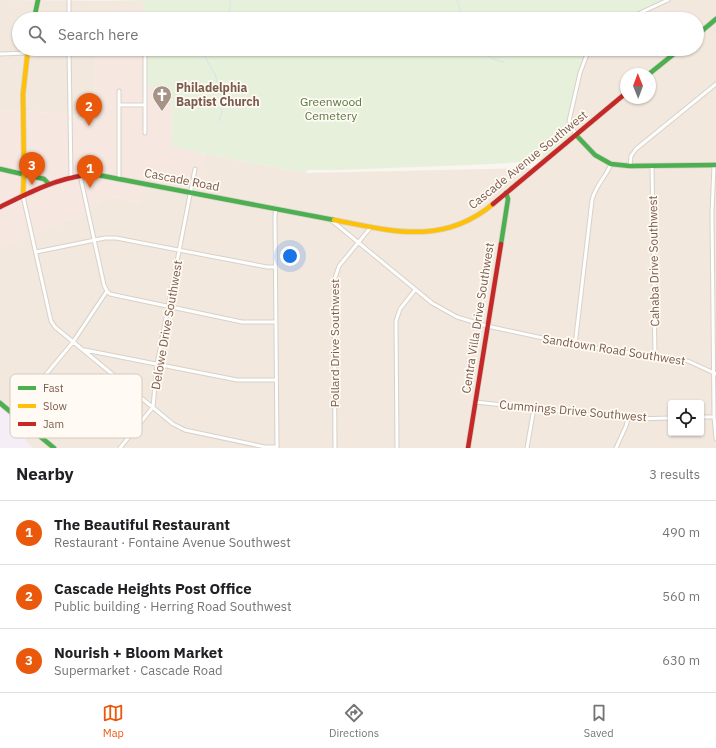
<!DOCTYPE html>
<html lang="en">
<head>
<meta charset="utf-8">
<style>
	:root { --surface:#fff; --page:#f6f6f6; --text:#202124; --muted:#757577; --line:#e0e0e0; --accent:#ea580c }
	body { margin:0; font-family:"IBM Plex Sans",sans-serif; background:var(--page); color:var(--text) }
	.controls { position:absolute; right:12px; bottom:12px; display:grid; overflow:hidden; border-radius:4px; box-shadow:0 1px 3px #0004 }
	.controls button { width:36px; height:36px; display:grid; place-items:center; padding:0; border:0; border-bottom:1px solid var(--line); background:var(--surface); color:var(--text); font:20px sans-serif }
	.compass { position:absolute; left:620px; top:68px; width:36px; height:36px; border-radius:50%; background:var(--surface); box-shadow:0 1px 3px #0004; rotate:359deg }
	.you { position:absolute; left:290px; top:256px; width:14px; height:14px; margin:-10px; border:3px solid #fff; border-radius:50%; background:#1a73e8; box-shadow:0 0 0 6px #1a73e833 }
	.badge { display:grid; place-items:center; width:26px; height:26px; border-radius:50%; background:var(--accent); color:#fff; font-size:13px; font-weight:700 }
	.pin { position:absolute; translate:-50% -33px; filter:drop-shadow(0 1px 2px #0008) }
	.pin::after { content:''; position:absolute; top:21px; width:14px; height:12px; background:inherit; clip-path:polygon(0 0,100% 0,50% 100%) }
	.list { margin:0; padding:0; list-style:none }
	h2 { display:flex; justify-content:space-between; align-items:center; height:52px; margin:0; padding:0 16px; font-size:17px }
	h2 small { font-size:13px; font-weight:400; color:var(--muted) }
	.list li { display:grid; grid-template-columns:26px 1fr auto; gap:12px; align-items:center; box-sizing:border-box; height:64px; padding:0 16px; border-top:1px solid var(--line) }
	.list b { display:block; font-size:15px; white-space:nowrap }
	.list p { margin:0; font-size:13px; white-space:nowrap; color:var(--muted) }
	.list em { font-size:13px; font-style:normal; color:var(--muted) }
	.icon { flex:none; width:22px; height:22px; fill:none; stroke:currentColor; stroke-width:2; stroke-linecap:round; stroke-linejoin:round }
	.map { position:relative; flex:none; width:716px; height:448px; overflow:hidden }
	.search { position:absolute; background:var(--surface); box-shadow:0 1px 3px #0004; left:12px; right:12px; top:12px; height:44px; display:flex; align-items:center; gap:10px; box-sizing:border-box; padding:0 14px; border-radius:22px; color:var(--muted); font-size:15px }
	.sheet { height:244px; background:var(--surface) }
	nav { display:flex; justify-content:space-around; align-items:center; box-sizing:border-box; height:56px; border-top:1px solid var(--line); background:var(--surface); font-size:11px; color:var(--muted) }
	nav a { display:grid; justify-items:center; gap:2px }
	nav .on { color:var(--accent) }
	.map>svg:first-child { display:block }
	.residential { fill:#f2e8de; fill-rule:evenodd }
	.commercial { fill:#f6e8e1 }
	.education { fill:#f6eef6 }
	.green { fill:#e7f0db }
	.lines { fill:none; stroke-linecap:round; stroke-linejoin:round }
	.stream { stroke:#d0e8ea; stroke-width:1 }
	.street-casing { stroke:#d7d1cb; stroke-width:5 }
	.fast-casing { stroke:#d9d2cb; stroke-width:6 }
	.slow-casing { stroke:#d9d2cb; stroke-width:6 }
	.jam-casing { stroke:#d9d2cb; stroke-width:6 }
	.street { stroke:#fefefd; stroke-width:3 }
	.fast { stroke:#4caf50; stroke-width:4.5 }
	.slow { stroke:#ffc107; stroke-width:4.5 }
	.jam { stroke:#c62828; stroke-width:4.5 }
	.labels { text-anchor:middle; stroke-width:3.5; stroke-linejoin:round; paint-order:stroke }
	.poi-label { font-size:12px; font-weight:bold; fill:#7a5c4d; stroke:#fffaf3; text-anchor:start }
	.park-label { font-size:12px; fill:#537a41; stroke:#fffaf3 }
	.street-label { font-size:12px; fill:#7a5c4d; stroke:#fffaf3 }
	.key { fill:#fffaf3; stroke:#d7cbc1; stroke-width:1 }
	.key-label { font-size:11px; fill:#7a5c4d }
</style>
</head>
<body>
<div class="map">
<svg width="716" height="448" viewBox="0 0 716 448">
	<rect width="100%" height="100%" fill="#f9f5f0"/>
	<path class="residential" d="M 0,0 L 144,1 L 145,19 L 19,19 L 19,49 L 145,49 L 145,53 L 95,54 L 94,115 L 0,110 Z
		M 669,0 L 716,0 L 716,448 L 32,448 L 25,440 L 0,402 L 0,247 L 90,212 L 109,196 L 140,203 L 144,184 L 193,195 L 205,154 L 307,173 L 533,168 L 575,135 L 571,128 L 569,113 L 582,62 L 589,49 L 697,49 L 697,19 L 629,19 ZM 626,74 L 650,74 L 650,98 L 626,98 ZM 671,403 L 701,403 L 701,433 L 671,433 Z"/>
	<path class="commercial" d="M 145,53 L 171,87 L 172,146 L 205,154 L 193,195 L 144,184 L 141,203 L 109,196 L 90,212 L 0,247 L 0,110 L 94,115 L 95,54 Z"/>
	<path class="education" d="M 0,402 L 31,427 L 25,440 L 32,448 L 0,448 Z"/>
	<path class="green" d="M 98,0 L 669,0 L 629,19 L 145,19 L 144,1 Z
		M 145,49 L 589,49 L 582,62 L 569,121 L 576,135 L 546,160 L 492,164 L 338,170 L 307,170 L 307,173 L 205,154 L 172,146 L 171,87 L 146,86 Z"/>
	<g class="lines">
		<path class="stream" d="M 457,0 L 461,12 L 465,19
			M 224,19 L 230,9 L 230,0
			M 204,49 L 206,59 L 215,74 L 222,98 L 222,111 L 219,121
			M 479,49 L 493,59 L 503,62 L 504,61"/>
		<g class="street-casing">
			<path id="street" d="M 69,0 L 69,19
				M 627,19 L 668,0
				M 69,49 L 71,177
				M 145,49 L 145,133
				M 0,54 L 27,53
				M 119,105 L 145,105
				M 576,135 L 569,121 L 580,73 L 589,49
				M 714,165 L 712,213 L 714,417 L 716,439
				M 630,166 L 631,156 L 636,149 L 716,84
				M 652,166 L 655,356
				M 80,175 L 104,285 L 107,291 L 110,294 L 242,322 L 276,322
				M 119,178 L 119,91
				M 23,196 L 51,321 L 55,327 L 173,424 L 185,430 L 265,447 L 277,447
				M 276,208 L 275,216 L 277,448
				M 331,220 L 432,303 L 457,317 L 487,326 L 575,345 L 688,361 L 716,374
				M 36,252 L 105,238 L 116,238 L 267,267 L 275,267
				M 575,345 L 592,200 C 596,184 606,177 611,164
				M 85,350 L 237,380 L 276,380
				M 475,402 L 632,419 L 671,418
				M 13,414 L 73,342 L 107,291
				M 701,417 L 714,417
				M 120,448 L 153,407 L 157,364 L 195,169
				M 335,448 L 334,281 L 339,266 L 371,227
				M 397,448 L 396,321 L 400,309 L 415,290
				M 527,448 L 534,408
				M 616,448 L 626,426 L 628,419"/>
		</g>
		<g class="fast-casing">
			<path id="fast" d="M 34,19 L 38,0
				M 697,35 L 716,19
				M 649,74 L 680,49
				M 576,135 L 595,155 L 611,164 L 630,166 L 716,165
				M 0,169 L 44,179 L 49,184
				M 86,175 L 98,175 L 334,220
				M 501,244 L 508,199 L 506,193
				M 0,403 L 54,448"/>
		</g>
		<g class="slow-casing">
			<path id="slow" d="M 23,196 L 24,171 L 23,94 L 28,49
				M 334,220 C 392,231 443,246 493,204"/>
		</g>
		<g class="jam-casing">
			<path id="jam" d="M 493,204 L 626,93
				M 0,207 C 28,193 55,179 86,175
				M 468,448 L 501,244"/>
		</g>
		<use href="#street" class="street"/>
		<use href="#fast" class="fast"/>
		<use href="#slow" class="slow"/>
		<use href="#jam" class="jam"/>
	</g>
	<defs>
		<g id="church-pin" transform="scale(1)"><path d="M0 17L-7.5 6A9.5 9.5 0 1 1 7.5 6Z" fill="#a69286" stroke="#fffaf3"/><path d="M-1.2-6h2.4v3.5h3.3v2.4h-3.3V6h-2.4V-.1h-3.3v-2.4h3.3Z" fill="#fff"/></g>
	</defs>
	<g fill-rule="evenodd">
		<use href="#church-pin" x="162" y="95"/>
	</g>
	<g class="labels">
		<g class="poi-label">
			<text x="176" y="92">Philadelphia<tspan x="176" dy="14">Baptist Church</tspan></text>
		</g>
		<g class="park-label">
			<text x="331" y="106">Greenwood<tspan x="331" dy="14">Cemetery</tspan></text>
		</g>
		<g class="street-label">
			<text transform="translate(528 160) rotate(-39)" y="4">Cascade Avenue Southwest</text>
			<text transform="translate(182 180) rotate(11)" y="4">Cascade Road</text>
			<text transform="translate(654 261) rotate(-91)" y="4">Cahaba Drive Southwest</text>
			<text transform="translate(478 318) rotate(-81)" y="4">Centra Villa Drive Southwest</text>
			<text transform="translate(167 325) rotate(-80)" y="4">Delowe Drive Southwest</text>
			<text transform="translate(335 343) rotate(-90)" y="4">Pollard Drive Southwest</text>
			<text transform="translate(614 350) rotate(9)" y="4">Sandtown Road Southwest</text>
			<text transform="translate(573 411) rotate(5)" y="4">Cummings Drive Southwest</text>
		</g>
	</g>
	<rect x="10" y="374" width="132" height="64" rx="6" class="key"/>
	<rect x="18" y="386" width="18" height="4" fill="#4caf50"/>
	<rect x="18" y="404" width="18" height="4" fill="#ffc107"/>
	<rect x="18" y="422" width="18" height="4" fill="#c62828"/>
	<g class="key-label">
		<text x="43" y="392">Fast</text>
		<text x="43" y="410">Slow</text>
		<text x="43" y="428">Jam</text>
	</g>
</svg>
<div class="controls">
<button><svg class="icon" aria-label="locate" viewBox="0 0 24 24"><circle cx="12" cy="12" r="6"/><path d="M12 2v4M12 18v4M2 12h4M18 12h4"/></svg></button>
</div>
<svg class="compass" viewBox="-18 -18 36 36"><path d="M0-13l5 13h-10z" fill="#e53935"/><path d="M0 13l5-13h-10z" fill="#757577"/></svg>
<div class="you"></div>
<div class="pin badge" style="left:90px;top:188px">1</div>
<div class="pin badge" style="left:89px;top:126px">2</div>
<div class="pin badge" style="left:32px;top:185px">3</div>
<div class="search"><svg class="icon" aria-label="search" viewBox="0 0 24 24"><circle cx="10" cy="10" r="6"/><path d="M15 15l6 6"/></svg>Search here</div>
</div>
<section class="sheet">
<h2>Nearby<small>3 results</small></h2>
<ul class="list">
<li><span class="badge">1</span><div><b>The Beautiful Restaurant</b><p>Restaurant · Fontaine Avenue Southwest</p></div><em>490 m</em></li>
<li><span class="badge">2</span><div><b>Cascade Heights Post Office</b><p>Public building · Herring Road Southwest</p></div><em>560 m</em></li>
<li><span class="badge">3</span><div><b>Nourish + Bloom Market</b><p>Supermarket · Cascade Road</p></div><em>630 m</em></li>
</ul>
</section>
<nav>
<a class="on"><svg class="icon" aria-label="map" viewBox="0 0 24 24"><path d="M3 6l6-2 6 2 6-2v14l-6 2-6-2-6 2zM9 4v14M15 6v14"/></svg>Map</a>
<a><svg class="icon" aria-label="directions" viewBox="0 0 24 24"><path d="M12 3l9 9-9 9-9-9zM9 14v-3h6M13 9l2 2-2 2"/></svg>Directions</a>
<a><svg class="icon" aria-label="saved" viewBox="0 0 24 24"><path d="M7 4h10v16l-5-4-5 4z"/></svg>Saved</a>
</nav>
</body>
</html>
